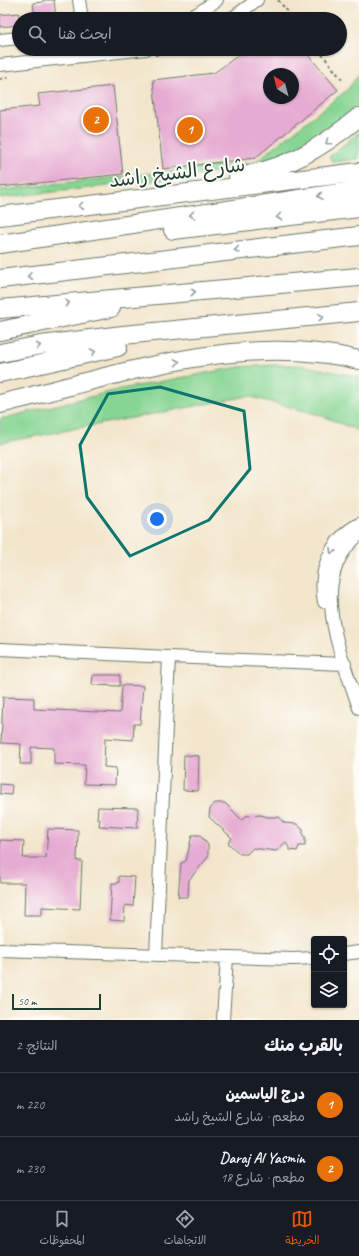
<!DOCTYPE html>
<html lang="ar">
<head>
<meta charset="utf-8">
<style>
	:root { --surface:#171b24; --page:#242831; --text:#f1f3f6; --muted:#9ea1a6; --line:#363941; --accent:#ea580c }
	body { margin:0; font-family:Caveat,"Playpen Sans Arabic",sans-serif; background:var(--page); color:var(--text); direction:rtl }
	.controls { position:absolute; right:12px; bottom:12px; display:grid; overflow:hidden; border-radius:4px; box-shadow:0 1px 3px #0004 }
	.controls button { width:36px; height:36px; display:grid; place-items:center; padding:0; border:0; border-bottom:1px solid var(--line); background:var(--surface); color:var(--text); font:20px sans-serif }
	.compass { position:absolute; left:263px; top:68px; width:36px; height:36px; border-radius:50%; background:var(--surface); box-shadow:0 1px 3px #0004; rotate:324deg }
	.scale { position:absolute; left:12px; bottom:10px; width:89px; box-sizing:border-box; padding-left:4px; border:2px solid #1f3d34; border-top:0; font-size:11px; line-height:14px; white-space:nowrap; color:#1f3d34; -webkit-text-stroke:3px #fdfcf7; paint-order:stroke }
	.you { position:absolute; left:157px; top:519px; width:14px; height:14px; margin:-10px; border:3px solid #fff; border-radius:50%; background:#1a73e8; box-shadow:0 0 0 6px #1a73e833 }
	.badge { display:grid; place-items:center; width:26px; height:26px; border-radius:50%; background:var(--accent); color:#fff; font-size:13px; font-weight:700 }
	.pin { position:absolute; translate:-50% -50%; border:2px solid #fff; box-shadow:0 1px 4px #0006 }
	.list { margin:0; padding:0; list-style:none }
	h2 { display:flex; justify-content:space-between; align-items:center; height:52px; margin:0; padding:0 16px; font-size:17px }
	h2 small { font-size:13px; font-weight:400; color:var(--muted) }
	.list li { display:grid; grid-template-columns:26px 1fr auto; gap:12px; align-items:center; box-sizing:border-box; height:64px; padding:0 16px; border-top:1px solid var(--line) }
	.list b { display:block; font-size:15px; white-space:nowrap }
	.list p { margin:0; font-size:13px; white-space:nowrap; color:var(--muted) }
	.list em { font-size:13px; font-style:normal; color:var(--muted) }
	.icon { flex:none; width:22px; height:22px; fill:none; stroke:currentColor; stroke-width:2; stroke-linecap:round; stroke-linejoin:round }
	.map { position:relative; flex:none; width:359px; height:1020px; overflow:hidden; direction:ltr }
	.search { position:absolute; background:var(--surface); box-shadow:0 1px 3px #0004; left:12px; right:12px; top:12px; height:44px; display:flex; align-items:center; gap:10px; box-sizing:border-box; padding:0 14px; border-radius:22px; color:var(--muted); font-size:15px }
	.sheet { height:180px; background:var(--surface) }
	nav { display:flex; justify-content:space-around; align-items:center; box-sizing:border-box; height:56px; border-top:1px solid var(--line); background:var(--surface); font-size:11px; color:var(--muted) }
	nav a { display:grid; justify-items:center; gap:2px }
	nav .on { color:var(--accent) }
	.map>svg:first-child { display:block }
	.green { fill:#87d593; stroke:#538964 }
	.building { fill:#e6abd2; fill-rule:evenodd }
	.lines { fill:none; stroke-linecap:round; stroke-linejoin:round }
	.minor-casing { stroke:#697869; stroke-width:14 }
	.highway-casing { stroke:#697869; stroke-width:20 }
	.path { stroke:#697869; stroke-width:2; stroke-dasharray:3 3; stroke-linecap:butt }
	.minor { stroke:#fff; stroke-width:12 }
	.highway { stroke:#fff; stroke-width:18 }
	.oneway { stroke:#8f9e9a }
	.marked { fill:none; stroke:#0f766e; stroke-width:3; stroke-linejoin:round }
	.labels { text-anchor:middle; stroke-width:4; stroke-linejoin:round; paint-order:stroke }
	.street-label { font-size:20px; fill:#1f3d34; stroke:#fdfcf7 }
</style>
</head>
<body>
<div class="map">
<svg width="359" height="1020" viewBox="0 0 359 1020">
	<rect width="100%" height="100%" fill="#fdfcf7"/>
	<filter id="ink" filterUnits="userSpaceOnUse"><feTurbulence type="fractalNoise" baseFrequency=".025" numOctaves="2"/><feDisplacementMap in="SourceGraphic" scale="8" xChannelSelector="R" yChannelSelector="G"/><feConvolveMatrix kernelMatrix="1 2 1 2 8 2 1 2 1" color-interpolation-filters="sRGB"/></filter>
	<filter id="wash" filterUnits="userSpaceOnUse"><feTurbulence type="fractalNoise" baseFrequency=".012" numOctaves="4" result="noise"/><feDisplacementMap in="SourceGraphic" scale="16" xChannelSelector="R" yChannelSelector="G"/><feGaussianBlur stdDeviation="0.9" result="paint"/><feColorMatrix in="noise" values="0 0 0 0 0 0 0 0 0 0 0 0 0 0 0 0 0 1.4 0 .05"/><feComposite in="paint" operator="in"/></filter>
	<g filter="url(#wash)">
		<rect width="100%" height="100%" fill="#f2e5cb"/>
		<path class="green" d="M 359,74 L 359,104 L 316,139 L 288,155 L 242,168 L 160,180 L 0,198 L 0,190 L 255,162 L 347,90 Z
			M 359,132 L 359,159 L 333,162 L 329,157 Z
			M 275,365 L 300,365 L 359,377 L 359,431 L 320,415 L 248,396 L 0,443 L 0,419 L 126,388 L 239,367 Z"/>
		<g id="blocks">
			<path class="building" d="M 43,0 L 54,0 L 56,19 L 35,19 L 33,3 L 43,2 Z
				M 19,13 L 19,25 L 0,27 L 0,15 Z
				M 247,49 L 303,49 L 338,90 L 255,158 L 163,169 L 153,80 L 214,73 ZM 269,74 L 293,74 L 293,98 L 269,98 Z
				M 113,86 L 123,174 L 0,187 L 0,110 L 40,106 L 38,94 Z
				M 93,675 L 120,675 L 120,686 L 92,685 Z
				M 122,685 L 143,686 L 140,724 L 134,724 L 133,740 L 105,738 L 104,767 L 116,768 L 115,785 L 84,784 L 85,765 L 54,764 L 54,748 L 31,747 L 31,764 L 20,764 L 21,744 L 1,743 L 3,697 L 34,698 L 34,709 L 120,713 Z
				M 184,755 L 199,756 L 198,791 L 183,790 Z
				M 0,784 L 12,785 L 11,795 L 0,794 Z
				M 215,803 L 225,803 L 242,820 L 246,816 L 260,815 L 268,817 L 279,817 L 284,823 L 297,824 L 303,830 L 303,837 L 305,837 L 305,846 L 299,846 L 297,851 L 290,850 L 286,842 L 276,851 L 253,848 L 247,854 L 240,854 L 228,843 L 232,838 L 209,817 L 210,809 Z
				M 98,807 L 138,808 L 137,828 L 99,826 L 100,819 L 97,819 Z
				M 48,829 L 78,830 L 77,861 L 82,861 L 80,909 L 42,907 L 42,915 L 24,915 L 25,883 L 0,883 L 0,840 L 24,841 L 23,858 L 46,858 Z
				M 192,835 L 200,835 L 208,845 L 208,857 L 189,880 L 188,897 L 178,897 L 181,863 L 186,861 Z
				M 119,876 L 135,877 L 133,906 L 125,905 L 124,921 L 110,920 L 112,883 L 119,883 Z"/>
		</g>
	</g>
	<g filter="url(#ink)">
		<use href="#blocks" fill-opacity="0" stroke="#697869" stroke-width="1"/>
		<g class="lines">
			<g class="minor-casing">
				<path id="minor" d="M 79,0 L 82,19
					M 182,19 L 197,14 L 217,0
					M 231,19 L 257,0
					M 0,40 L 19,38
					M 0,65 L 146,49
					M 359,535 C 305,578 342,656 359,708
					M 324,602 C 318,571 330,539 359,524
					M 0,649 L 169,657 L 345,664
					M 0,950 L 294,959 L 314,958
					M 344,954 L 359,952
					M 156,955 L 169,657
					M 223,1020 L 227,957"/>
			</g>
			<g class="highway-casing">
				<path id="highway" d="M 238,177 C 288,168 320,149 359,117
					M 0,216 L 359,172
					M 173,230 L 359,208
					M 0,244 L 359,190
					M 0,279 L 359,236
					M 0,309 L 359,277
					M 0,331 L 111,308
					M 0,353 L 41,345 L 123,335 L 359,312
					M 0,373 L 118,347
					M 0,404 C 114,376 242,331 359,360"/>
			</g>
			<path class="path" d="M 278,0 L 294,19
				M 318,49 L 343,81
				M 155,55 L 191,49
				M 0,79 L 11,77"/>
			<use href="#minor" class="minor"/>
			<use href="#highway" class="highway"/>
		</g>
		<defs><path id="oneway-chevron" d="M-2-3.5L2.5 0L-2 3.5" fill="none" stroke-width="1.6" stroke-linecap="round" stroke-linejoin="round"/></defs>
		<g class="oneway">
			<use href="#oneway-chevron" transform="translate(328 142) rotate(145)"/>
			<use href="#oneway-chevron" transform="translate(320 196) rotate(171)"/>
			<use href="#oneway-chevron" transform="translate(81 206) rotate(173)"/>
			<use href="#oneway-chevron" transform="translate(192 215) rotate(172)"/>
			<use href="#oneway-chevron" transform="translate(279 217) rotate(173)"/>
			<use href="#oneway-chevron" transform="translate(237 250) rotate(173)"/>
			<use href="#oneway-chevron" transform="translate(30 276) rotate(173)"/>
			<use href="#oneway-chevron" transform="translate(193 292) rotate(-5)"/>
			<use href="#oneway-chevron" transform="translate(67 303) rotate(-5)"/>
			<use href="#oneway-chevron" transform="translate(321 317) rotate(-5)"/>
			<use href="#oneway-chevron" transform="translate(38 346) rotate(-10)"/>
			<use href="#oneway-chevron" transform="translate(93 352) rotate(-12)"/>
			<use href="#oneway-chevron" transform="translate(177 362) rotate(-11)"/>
			<use href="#oneway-chevron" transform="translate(332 551) rotate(120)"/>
		</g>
	</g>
	<path class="marked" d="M 160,387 L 244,411 L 250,469 L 209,520 L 130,556 L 87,497 L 80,445 L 108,394 Z"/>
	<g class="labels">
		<g class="street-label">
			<text transform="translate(177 172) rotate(-7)" y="7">شارع الشيخ راشد</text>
		</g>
	</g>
</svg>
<div class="controls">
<button><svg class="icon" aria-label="locate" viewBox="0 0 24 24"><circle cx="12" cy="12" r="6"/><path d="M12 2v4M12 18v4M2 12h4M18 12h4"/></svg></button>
<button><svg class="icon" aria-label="layers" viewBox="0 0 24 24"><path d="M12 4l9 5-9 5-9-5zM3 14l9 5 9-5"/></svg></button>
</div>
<svg class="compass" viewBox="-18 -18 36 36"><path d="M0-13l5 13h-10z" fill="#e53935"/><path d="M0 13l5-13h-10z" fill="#9ea1a6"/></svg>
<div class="scale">50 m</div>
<div class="you"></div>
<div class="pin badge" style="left:190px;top:130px;background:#e8710a">1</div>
<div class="pin badge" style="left:96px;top:120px;background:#e8710a">2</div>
<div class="search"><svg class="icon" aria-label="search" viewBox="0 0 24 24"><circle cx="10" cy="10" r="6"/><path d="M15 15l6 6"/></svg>ابحث هنا</div>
</div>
<section class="sheet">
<h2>بالقرب منك<small>النتائج: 2</small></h2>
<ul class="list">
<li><span class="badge" style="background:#e8710a">1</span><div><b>درج الياسمين</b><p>مطعم · شارع الشيخ راشد</p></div><em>220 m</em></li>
<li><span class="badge" style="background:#e8710a">2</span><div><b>Daraj Al Yasmin</b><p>مطعم · شارع 18</p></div><em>230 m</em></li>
</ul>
</section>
<nav>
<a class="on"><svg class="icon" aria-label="map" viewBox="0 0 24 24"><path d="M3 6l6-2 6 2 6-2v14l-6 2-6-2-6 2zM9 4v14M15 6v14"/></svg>الخريطة</a>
<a><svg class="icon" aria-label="directions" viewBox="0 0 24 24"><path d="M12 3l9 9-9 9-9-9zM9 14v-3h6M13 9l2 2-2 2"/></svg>الاتجاهات</a>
<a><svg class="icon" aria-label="saved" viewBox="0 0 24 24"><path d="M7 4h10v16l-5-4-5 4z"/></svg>المحفوظات</a>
</nav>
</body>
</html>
